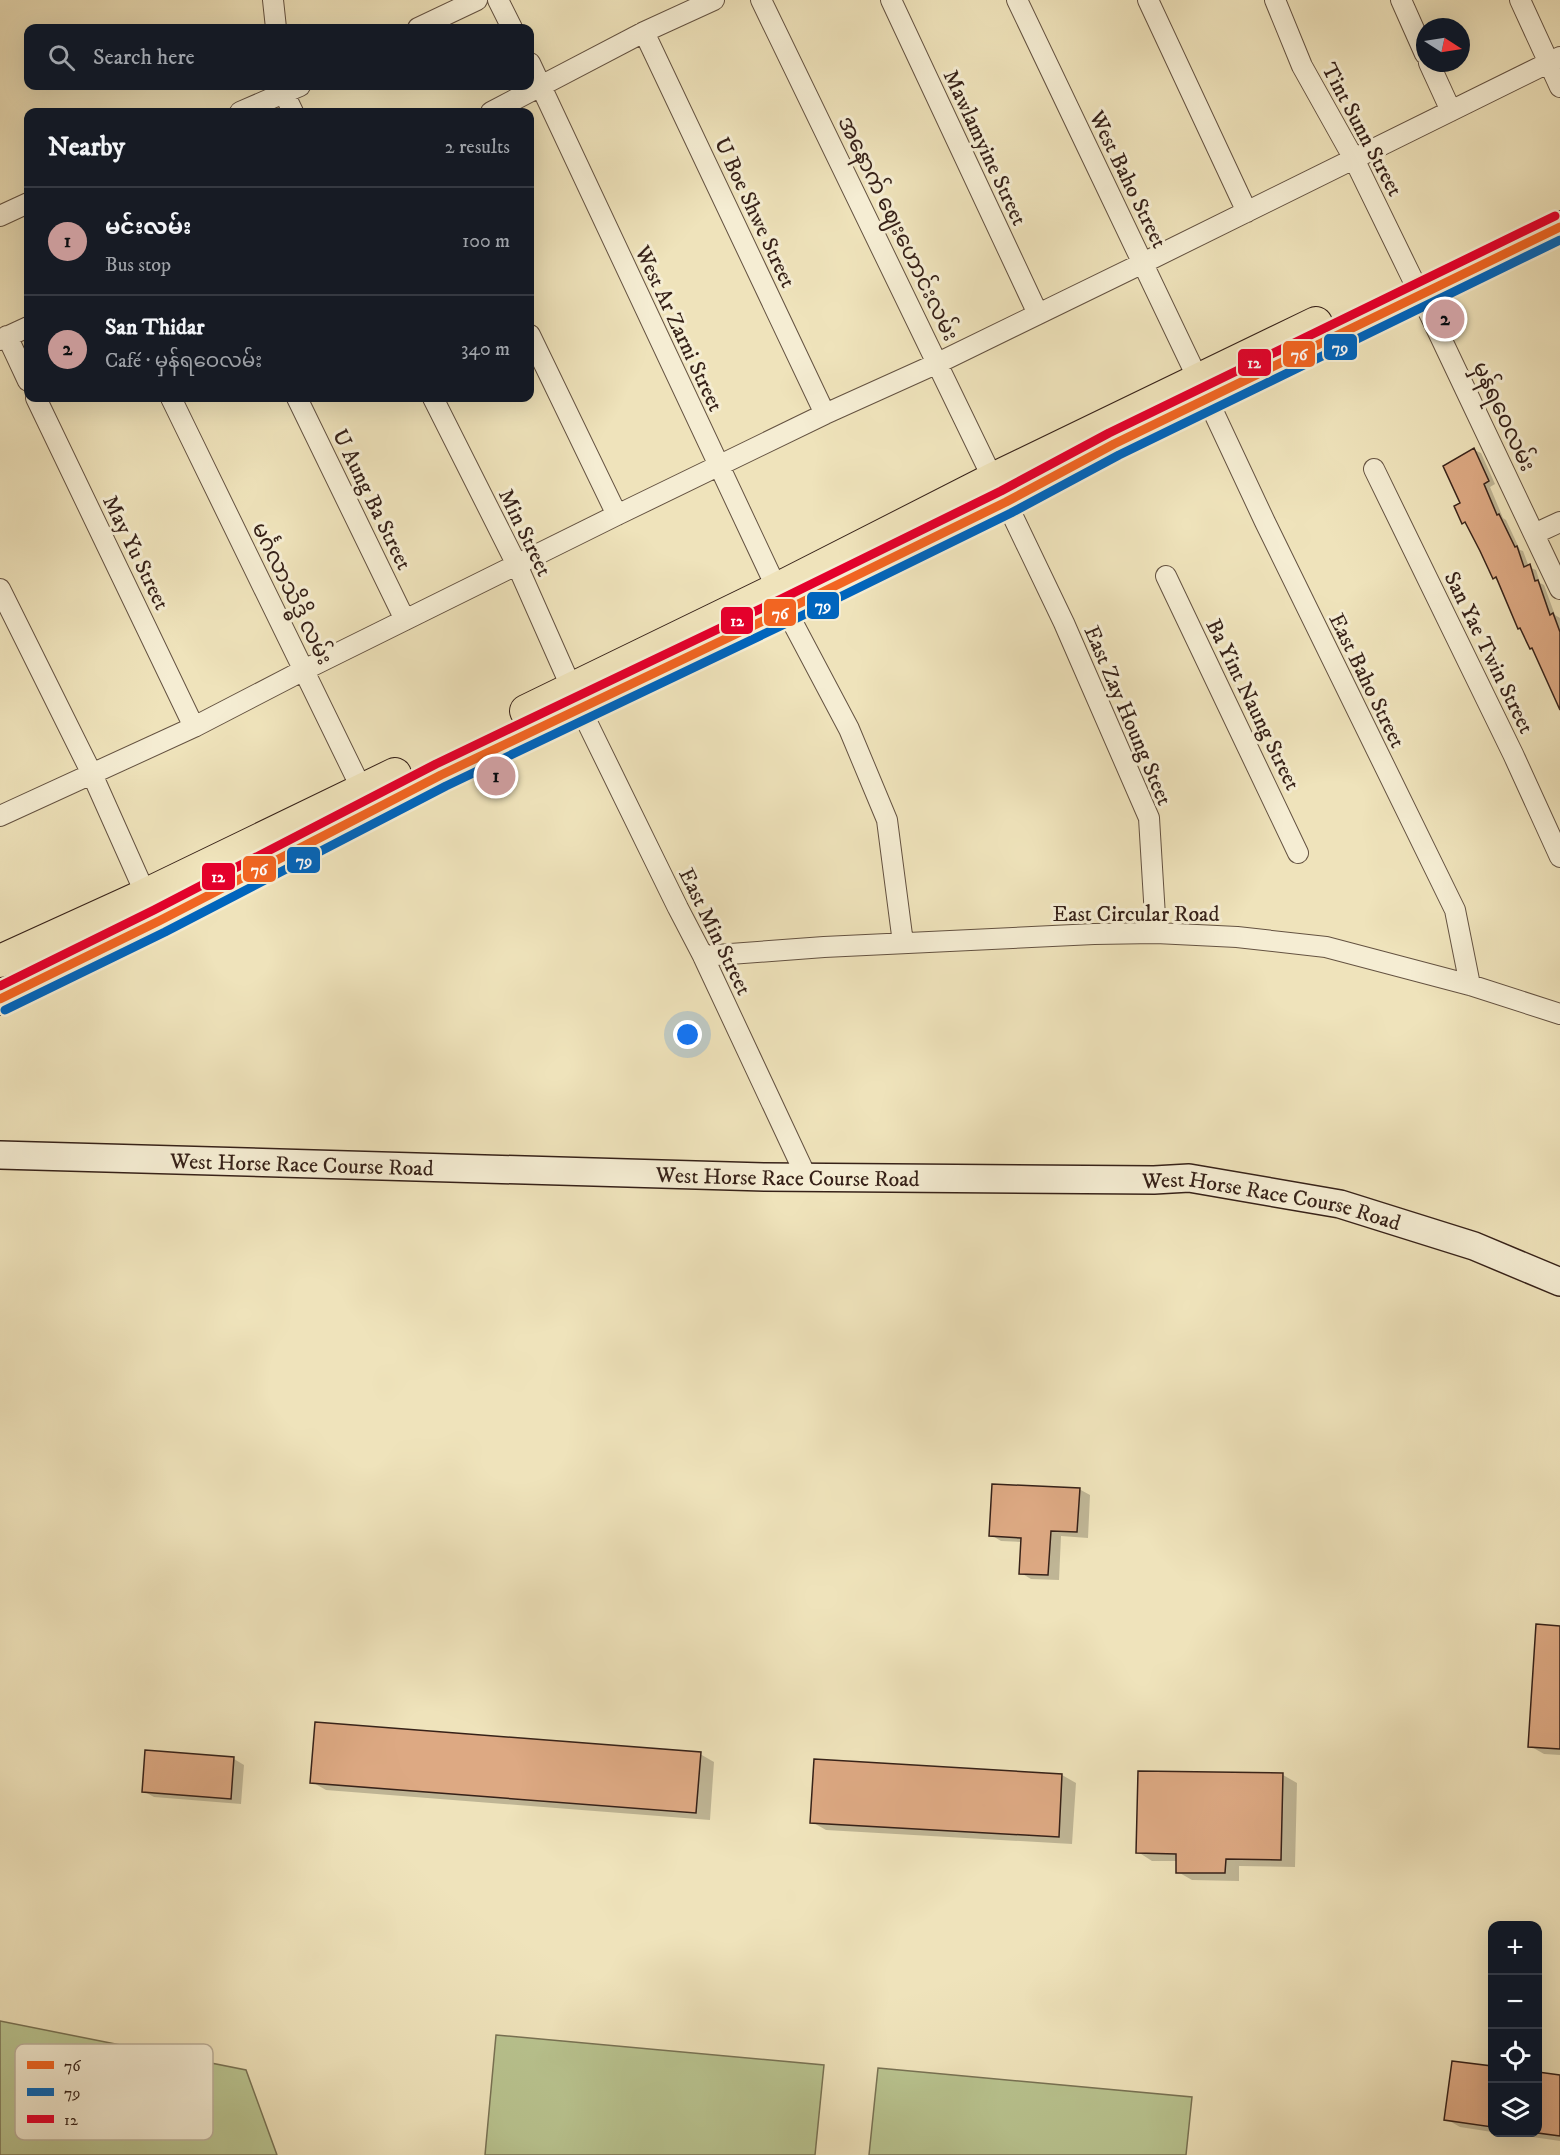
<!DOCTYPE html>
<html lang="en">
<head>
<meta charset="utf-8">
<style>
	:root { --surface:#171b24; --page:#20242c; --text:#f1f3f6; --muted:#9ea1a6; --line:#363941; --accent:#c59692 }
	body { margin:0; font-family:"IM FELL DW Pica","Noto Sans Myanmar",serif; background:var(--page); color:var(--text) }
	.controls { position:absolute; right:18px; bottom:18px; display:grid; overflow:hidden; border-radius:12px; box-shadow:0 6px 24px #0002 }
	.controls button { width:54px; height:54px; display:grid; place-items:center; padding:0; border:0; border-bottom:2px solid var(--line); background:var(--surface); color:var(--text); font:30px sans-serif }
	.compass { position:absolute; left:1416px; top:18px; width:54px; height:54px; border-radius:50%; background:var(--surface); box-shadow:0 6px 24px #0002; rotate:102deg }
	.you { position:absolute; left:688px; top:1035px; width:21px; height:21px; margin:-15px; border:4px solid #fff; border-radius:50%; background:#1a73e8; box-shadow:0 0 0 9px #1a73e833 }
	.badge { display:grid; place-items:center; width:39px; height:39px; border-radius:50%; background:var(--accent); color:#111; font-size:20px; font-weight:700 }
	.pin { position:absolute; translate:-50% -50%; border:3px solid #fff; box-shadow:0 2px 6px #0006 }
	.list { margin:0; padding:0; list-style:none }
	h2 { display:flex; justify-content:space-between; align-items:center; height:78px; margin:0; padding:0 24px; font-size:26px }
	h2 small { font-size:20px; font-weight:400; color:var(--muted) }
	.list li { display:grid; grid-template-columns:39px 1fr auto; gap:18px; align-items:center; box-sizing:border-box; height:108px; padding:0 24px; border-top:2px solid var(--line) }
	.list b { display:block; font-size:22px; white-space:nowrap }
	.list p { margin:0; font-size:20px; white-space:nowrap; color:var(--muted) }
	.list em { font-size:20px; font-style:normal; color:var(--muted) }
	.icon { flex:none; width:33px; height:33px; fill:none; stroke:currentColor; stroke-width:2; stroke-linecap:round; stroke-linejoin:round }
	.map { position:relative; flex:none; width:1560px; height:2155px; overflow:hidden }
	.search { position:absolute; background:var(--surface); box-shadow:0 6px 24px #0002; left:24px; top:24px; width:510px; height:66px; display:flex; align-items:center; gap:15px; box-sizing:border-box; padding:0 21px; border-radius:12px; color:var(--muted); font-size:22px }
	.panel { position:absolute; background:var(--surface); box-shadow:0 6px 24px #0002; left:24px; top:108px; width:510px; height:294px; border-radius:12px }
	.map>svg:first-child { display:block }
	.green { fill:#b9c490; stroke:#787254; stroke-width:1.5 }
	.shadow { fill:#0003 }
	.building { fill:#dda983; stroke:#362118; stroke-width:1.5 }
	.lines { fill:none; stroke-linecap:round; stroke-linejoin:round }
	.street-casing { stroke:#645241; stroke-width:22 }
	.secondary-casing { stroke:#362118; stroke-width:30 }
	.primary-casing { stroke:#362118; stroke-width:34 }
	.street { stroke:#f5edd3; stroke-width:20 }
	.secondary { stroke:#f5edd3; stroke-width:27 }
	.primary { stroke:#efe3bb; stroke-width:32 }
	.bus-1-casing { stroke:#f5edd3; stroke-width:14 }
	.bus-2-casing { stroke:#f5edd3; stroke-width:14 }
	.bus-3-casing { stroke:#f5edd3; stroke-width:14 }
	.bus-1 { stroke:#f26522; stroke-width:9 }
	.bus-2 { stroke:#0065bd; stroke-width:9 }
	.bus-3 { stroke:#e4002b; stroke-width:9 }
	.labels { text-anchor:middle; stroke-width:6; stroke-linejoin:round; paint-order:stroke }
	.street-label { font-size:22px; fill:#362118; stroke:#f5edd3 }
	.key { fill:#f5edd3; stroke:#bcb09b; stroke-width:1.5 }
	.key-label { font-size:16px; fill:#362118 }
	.line-badge { stroke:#f5edd3; stroke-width:2 }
	.badge-label { font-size:16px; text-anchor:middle; font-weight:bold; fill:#fff }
</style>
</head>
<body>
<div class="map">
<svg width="1560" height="2155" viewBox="0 0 1560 2155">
	<rect width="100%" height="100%" fill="#efe3bb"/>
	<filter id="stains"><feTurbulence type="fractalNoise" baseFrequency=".00333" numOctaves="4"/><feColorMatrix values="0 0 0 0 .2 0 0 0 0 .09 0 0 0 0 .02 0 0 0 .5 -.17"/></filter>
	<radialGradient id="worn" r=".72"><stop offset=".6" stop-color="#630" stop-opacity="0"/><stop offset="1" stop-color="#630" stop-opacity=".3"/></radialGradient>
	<path class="green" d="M 0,2021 L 246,2070 L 277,2155 L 0,2155 Z
		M 496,2035 L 824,2065 L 815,2155 L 485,2155 Z
		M 878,2068 L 1192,2097 L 1186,2155 L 869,2155 Z"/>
	<path class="shadow" d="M 1474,450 L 1481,453 L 1495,484 L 1490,487 L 1503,518 L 1506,520 L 1520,550 L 1523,551 L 1529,567 L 1536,570 L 1540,583 L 1544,585 L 1555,615 L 1560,618 L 1560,706 L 1535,650 L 1531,648 L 1523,630 L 1519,628 L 1500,581 L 1494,578 L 1468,525 L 1463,522 L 1462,503 Z
		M 1079,1489 L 1090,1495 L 1088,1538 L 1061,1536 L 1059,1580 L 1031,1579 L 1021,1573 L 1022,1542 L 1001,1541 L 991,1535 Z
		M 1560,1627 L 1560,1755 L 1544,1754 L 1530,1746 Z
		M 700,1754 L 714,1762 L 710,1820 L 326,1790 L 312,1782 Z
		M 234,1759 L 244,1765 L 241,1804 L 154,1797 L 143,1791 Z
		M 1062,1775 L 1076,1783 L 1072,1844 L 826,1830 L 812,1822 Z
		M 1283,1775 L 1297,1783 L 1295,1867 L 1239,1866 L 1239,1881 L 1192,1880 L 1178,1872 L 1178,1861 L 1152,1861 L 1138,1852 Z
		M 1453,2062 L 1492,2068 L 1492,2132 L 1460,2127 L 1446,2119 Z
		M 1538,2074 L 1560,2077 L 1560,2141 L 1498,2132 L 1538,2132 Z"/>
	<path class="building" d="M 1474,448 L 1489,481 L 1484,484 L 1497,515 L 1499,514 L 1515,547 L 1517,546 L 1524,567 L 1530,564 L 1535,581 L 1538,580 L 1550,615 L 1553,613 L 1560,632 L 1560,710 L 1532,648 L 1530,649 L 1520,628 L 1518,629 L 1496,577 L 1493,579 L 1480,551 L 1465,522 L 1462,524 L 1454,506 L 1460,503 L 1443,466 Z
		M 992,1484 L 1080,1488 L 1077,1532 L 1051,1531 L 1048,1575 L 1019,1574 L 1021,1538 L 989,1536 Z
		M 1536,1624 L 1560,1626 L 1560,1749 L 1528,1747 Z
		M 315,1722 L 701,1752 L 696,1813 L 310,1783 Z
		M 145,1750 L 234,1757 L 231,1799 L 142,1792 Z
		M 814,1759 L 1062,1774 L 1059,1837 L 810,1823 Z
		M 1138,1771 L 1283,1773 L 1281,1860 L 1226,1859 L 1225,1873 L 1176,1873 L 1176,1854 L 1136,1853 Z
		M 1452,2061 L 1492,2066 L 1492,2127 L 1444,2120 Z
		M 1538,2072 L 1560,2075 L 1560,2136 L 1538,2133 Z"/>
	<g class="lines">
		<g class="street-casing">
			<path id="street" d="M 273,0 L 276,28
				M 498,0 L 512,28
				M 761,0 L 993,479
				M 891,0 L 1038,314
				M 1017,0 L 1198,379 L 1265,522 L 1455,910 L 1470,985
				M 1148,0 L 1247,212
				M 1275,0 L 1302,66 L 1354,159 L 1412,278
				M 1401,0 L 1425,54
				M 1520,0 L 1560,87
				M 418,28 L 477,0
				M 644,32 L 825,414
				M 530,63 L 777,589
				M 1429,63 L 1451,111
				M 283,86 L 284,93 L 293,112
				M 240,112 L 300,86
				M 491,112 L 644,32 L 714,0
				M 0,216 L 28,203
				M 1421,296 L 1560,589
				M 530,335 L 617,515
				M 7,336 L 28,381
				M 0,340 L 28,327
				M 36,398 L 194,727
				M 171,398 L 367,800
				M 297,398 L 405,620
				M 433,398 L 517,565 L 572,689
				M 1374,469 L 1513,754 L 1560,857
				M 1006,502 L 1064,623 L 1149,818 L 1156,933
				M 1534,534 L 1560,522
				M 1166,576 L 1298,853
				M 0,589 L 92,774 L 150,904
				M 786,610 L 849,729 L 887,820 L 903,943
				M 581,710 L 678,908 L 703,956 L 806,1176
				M 0,816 L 194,727 L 304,670 L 617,515 L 825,414 L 938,363 L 1143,263 L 1560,57
				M 703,956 L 824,947 L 1094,934 L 1156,933 L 1237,937 L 1326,947 L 1470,985 L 1560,1014"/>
		</g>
		<g class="secondary-casing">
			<g id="secondary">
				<path id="s1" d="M 0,1155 L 765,1177 L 1154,1180 L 1189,1178 L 1340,1204 L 1474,1246 L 1560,1282"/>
			</g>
		</g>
		<g class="primary-casing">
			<path id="primary" d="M 526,711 L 777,589 L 993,479 L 1316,323
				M 0,961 L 145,895 L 395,774
				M 0,999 L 159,921 L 441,775 L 786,610 L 1006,502 L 1114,444 L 1560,227"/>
		</g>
		<use href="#street" class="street"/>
		<use href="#secondary" class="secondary"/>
		<use href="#primary" class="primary"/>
		<g class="bus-1-casing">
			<path id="bus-1" d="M 0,999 L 159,921 L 441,775 L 786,610 L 1006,502 L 1114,444 L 1560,227"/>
		</g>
		<g class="bus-2-casing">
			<path id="bus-2" d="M 5,1010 L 165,932 L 446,786 L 791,621 L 1011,513 L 1119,455 L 1560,240"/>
		</g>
		<g class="bus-3-casing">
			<path id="bus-3" d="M 0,986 L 154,910 L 436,764 L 781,599 L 1001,491 L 1109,433 L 1555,216"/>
		</g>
		<use href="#bus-1" class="bus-1"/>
		<use href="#bus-2" class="bus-2"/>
		<use href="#bus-3" class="bus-3"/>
	</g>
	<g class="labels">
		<g class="street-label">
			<text transform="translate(1363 129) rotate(62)" y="8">Tint Sunn Street</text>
			<text transform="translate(986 147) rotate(65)" y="8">Mawlamyine Street</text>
			<text transform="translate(1129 179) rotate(64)" y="8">West Baho Street</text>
			<text transform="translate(756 212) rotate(65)" y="8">U Boe Shwe Street</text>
			<text transform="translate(899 228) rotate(64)" y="8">အနောက် ဈေးဟောင်းလမ်း</text>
			<text transform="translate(680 328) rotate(65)" y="8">West Ar Zarni Street</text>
			<text transform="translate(1505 416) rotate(65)" y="8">မှန်ရဝေလမ်း</text>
			<text transform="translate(373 499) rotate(64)" y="8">U Aung Ba Street</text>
			<text transform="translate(526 532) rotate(64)" y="8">Min Street</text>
			<text transform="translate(137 552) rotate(64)" y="8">May Yu Street</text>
			<text transform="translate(293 593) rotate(64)" y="8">မင်္ဂလာသိဒ္ဓိ လမ်း</text>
			<text transform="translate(1490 652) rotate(64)" y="8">San Yae Twin Street</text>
			<text transform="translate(1368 680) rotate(64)" y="8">East Baho Street</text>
			<text transform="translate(1254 704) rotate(64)" y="8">Ba Yint Naung Street</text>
			<text transform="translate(1129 715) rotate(67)" y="8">East Zay Houng Steet</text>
			<text x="1136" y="921">East Circular Road</text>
			<text transform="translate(716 931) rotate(64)" y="8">East Min Street</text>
			<text dy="8" stroke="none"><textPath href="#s1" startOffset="302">West Horse Race Course Road</textPath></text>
			<text dy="8" stroke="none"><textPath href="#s1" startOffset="788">West Horse Race Course Road</textPath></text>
			<text dy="8" stroke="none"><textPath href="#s1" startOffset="1274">West Horse Race Course Road</textPath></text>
		</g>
	</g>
	<rect x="15" y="2044" width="198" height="96" rx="9" class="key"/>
	<rect x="27" y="2061" width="27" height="8" fill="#f26522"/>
	<rect x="27" y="2088" width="27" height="8" fill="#0065bd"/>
	<rect x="27" y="2115" width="27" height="8" fill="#e4002b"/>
	<g class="key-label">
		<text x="64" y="2071">76</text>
		<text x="64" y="2098">79</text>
		<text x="64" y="2125">12</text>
	</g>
	<g class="line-badge">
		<rect x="1323" y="333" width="35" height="28" rx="6" fill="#0065bd"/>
		<rect x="1282" y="340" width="34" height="28" rx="6" fill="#f26522"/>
		<rect x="1237" y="348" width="35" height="29" rx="6" fill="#e4002b"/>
		<rect x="806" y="591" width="34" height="29" rx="6" fill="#0065bd"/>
		<rect x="763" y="598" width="34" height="29" rx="6" fill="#f26522"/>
		<rect x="720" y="606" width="34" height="29" rx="6" fill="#e4002b"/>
		<rect x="286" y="846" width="35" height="28" rx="6" fill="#0065bd"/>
		<rect x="242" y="855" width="35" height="28" rx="6" fill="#f26522"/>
		<rect x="201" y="862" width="35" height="29" rx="6" fill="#e4002b"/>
	</g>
	<g class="badge-label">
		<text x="1340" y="353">79</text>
		<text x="1299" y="360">76</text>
		<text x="1254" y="368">12</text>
		<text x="823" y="611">79</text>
		<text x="780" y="619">76</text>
		<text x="737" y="626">12</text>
		<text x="304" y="866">79</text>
		<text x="259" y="875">76</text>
		<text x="218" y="882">12</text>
	</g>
	<rect width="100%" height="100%" filter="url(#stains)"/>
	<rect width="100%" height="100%" fill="url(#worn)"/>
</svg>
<div class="controls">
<button>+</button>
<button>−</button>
<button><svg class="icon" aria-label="locate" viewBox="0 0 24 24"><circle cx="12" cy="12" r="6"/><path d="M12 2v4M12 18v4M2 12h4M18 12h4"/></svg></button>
<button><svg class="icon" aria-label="layers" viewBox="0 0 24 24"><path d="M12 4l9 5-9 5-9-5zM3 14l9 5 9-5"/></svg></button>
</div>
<svg class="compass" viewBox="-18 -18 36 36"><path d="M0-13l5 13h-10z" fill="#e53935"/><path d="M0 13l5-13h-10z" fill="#9ea1a6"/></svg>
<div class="you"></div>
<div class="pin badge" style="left:496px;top:776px">1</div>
<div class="pin badge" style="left:1445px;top:319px">2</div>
<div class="search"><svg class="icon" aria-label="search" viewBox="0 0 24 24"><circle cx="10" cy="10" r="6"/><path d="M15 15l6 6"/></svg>Search here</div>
<section class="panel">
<h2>Nearby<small>2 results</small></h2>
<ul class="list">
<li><span class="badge">1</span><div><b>မင်းလမ်း</b><p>Bus stop</p></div><em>100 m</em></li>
<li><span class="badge">2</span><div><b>San Thidar</b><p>Café · မှန်ရဝေလမ်း</p></div><em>340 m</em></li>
</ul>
</section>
</div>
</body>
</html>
